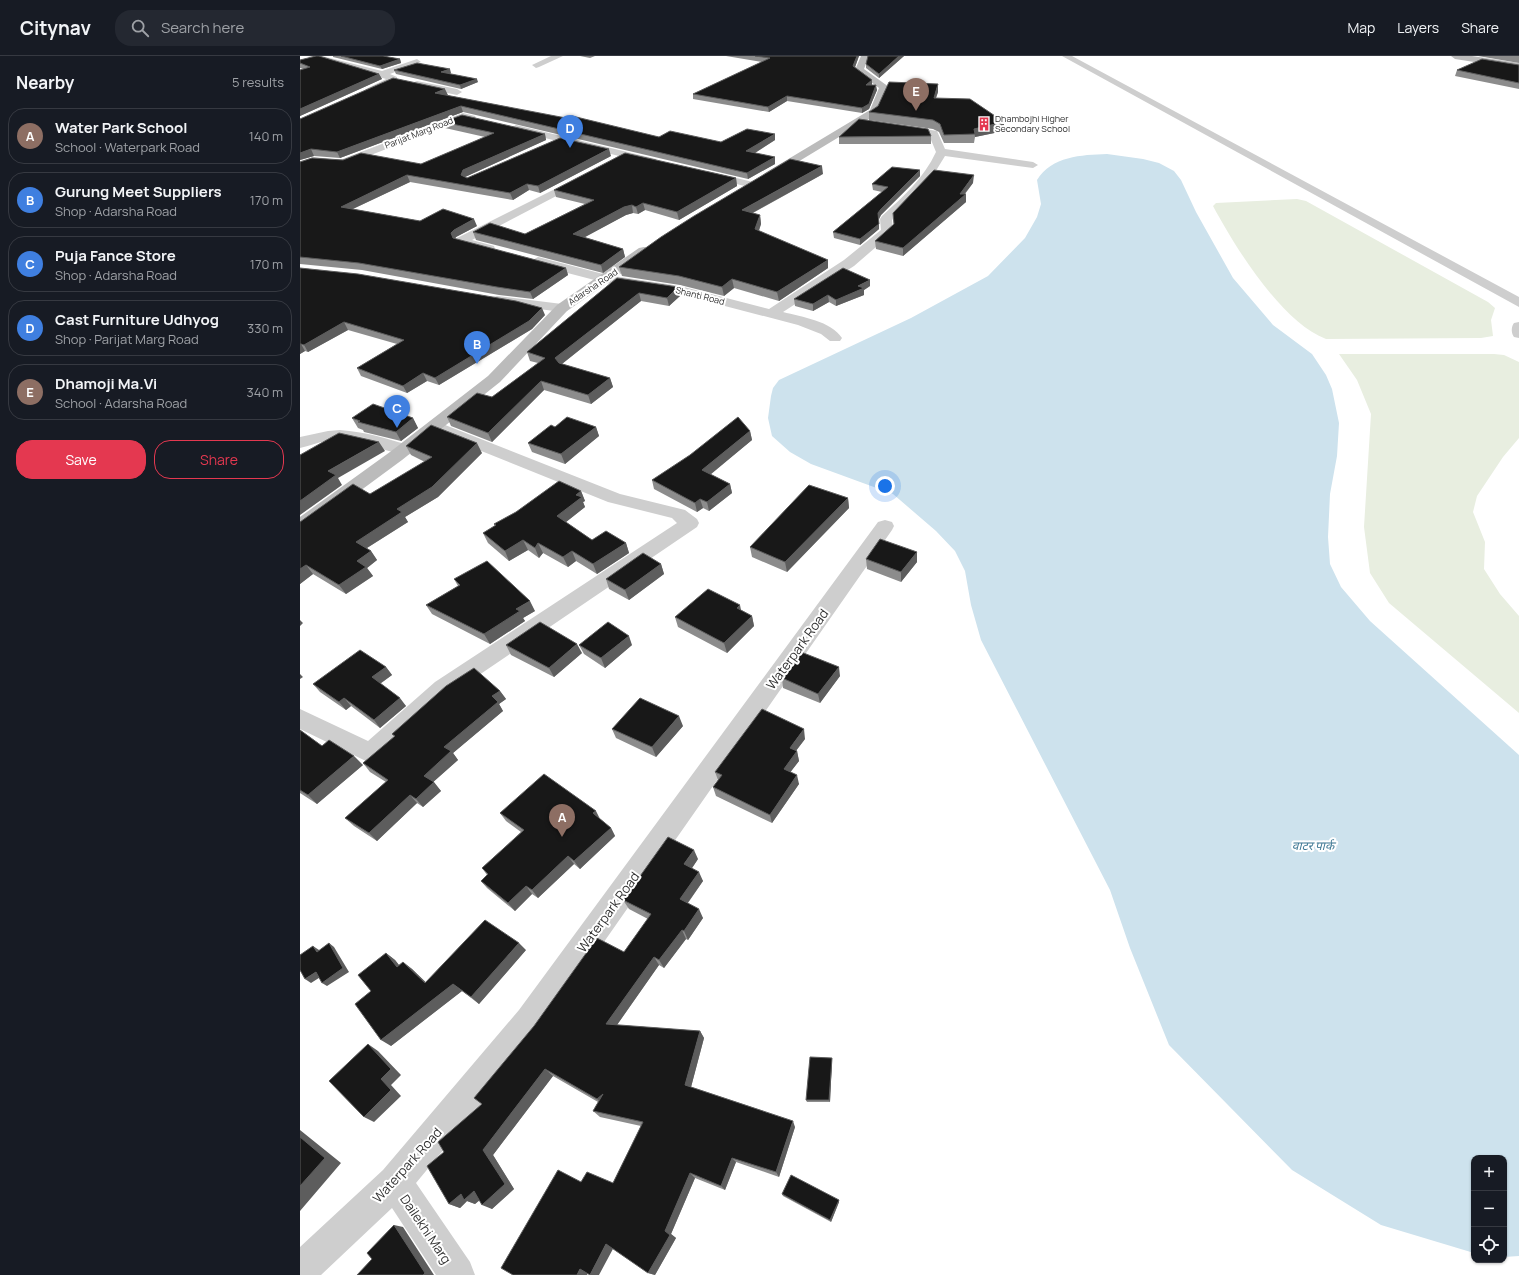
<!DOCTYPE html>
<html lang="en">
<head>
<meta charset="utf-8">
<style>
	:root { --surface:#171b24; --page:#242831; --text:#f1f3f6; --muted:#9ea1a6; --line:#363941; --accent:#e43850 }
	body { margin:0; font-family:Manrope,"Noto Sans Devanagari",sans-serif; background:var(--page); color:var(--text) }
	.controls { position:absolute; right:12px; bottom:12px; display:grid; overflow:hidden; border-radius:8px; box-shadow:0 1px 3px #0004 }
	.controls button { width:36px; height:36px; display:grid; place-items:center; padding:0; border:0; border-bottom:1px solid var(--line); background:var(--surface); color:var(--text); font:20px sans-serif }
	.you { position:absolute; left:585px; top:430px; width:14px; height:14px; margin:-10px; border:3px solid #fff; border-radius:50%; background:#1a73e8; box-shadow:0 0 0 6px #1a73e833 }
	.badge { display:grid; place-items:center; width:26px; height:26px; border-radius:50%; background:var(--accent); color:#fff; font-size:13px; font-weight:700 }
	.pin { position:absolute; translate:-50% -33px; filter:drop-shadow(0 1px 2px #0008) }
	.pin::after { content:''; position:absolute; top:21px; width:14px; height:12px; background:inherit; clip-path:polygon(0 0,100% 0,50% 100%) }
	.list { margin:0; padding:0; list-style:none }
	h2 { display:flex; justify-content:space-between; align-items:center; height:52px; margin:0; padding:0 16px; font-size:17px }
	h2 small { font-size:13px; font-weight:400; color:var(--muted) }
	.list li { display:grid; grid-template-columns:26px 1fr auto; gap:12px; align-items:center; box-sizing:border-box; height:56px; margin:0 8px 8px; padding:0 8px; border:1px solid var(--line); border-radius:16px }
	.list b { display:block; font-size:15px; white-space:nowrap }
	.list p { margin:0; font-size:13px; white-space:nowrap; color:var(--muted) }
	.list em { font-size:13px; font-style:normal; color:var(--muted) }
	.actions { display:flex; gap:8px; padding:12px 16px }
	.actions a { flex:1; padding:9px 0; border:1px solid var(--accent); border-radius:16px; text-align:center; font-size:14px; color:var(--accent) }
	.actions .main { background:var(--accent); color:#fff }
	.icon { flex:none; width:22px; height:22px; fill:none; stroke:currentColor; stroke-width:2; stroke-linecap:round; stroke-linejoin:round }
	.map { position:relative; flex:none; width:1219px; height:1219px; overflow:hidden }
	header { display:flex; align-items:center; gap:24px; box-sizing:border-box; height:56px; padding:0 20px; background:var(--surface); border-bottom:1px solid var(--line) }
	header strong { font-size:19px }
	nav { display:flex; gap:22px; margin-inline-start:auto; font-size:14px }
	.search { width:280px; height:36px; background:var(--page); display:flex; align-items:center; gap:10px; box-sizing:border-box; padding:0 14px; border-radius:16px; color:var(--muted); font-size:15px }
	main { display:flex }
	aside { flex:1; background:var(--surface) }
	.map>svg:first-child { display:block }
	.green { fill:#e8eee0 }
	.water { fill:#cde2ed }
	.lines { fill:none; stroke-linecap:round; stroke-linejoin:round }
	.street { fill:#cecece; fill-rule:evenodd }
	.secondary { fill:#bbb; fill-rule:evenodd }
	.wall { fill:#8c8c8c }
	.shaded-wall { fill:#5d5d5d }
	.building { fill:#181818; stroke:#5d5d5d }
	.labels { text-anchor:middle; stroke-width:4; stroke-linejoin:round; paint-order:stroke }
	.far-poi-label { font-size:9px; fill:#313131; stroke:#fff; text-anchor:start }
	.far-street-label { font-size:9px; fill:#313131; stroke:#fff }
	.water-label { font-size:12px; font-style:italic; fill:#3f7894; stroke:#fff }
	.near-street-label { font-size:13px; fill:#313131; stroke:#fff }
</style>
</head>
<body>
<header>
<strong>Citynav</strong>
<div class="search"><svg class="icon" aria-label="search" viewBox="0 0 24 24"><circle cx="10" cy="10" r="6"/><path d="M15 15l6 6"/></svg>Search here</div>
<nav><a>Map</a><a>Layers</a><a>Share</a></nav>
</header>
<main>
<aside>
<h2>Nearby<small>5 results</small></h2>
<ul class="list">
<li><span class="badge" style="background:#8d6e63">A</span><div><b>Water Park School</b><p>School · Waterpark Road</p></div><em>140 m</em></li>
<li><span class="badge" style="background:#3f7fe0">B</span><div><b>Gurung Meet Suppliers</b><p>Shop · Adarsha Road</p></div><em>170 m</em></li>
<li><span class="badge" style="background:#3f7fe0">C</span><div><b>Puja Fance Store</b><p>Shop · Adarsha Road</p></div><em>170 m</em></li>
<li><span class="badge" style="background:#3f7fe0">D</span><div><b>Cast Furniture Udhyog</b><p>Shop · Parijat Marg Road</p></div><em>330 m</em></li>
<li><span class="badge" style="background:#8d6e63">E</span><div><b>Dhamoji Ma.Vi</b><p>School · Adarsha Road</p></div><em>340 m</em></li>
</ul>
<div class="actions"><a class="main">Save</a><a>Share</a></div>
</aside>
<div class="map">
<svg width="1219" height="1219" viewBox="0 0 1219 1219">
	<rect width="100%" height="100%" fill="#fff"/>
	<path class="green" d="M 997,143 L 1006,145 L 1188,246 L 1195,252 L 1191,264 L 1193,280 L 1181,282 L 1026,283 C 982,267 935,191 913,150 L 916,147 Z
		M 1039,298 L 1194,298 L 1204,299 L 1219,306 L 1219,382 L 1203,401 L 1177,440 L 1173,456 L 1185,486 L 1184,513 L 1200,538 L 1219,560 L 1219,657 L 1089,547 L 1070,517 L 1064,471 L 1071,358 L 1057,324 Z"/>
	<path class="water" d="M 807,98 L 843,103 L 859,107 L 874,115 L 881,124 L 896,156 L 933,222 L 973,269 L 1012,298 L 1026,319 L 1032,333 L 1039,367 L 1037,400 L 1030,438 L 1028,481 L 1030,508 L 1041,531 L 1070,565 L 1219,699 L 1219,1200 L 1204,1201 L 1204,1102 L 1174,1102 L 1174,1197 L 1081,1169 L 992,1114 L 869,989 L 830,892 L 810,834 L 681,584 L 671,549 L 665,515 L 655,495 L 636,475 L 593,438 L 511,408 L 490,396 L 472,380 L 468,362 L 471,340 L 473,332 L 479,324 L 611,262 L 688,220 L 725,182 L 737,161 L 741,148 L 737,124 C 752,100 781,99 807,98 Z"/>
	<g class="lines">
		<path class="street" d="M 8,0 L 22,0 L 82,15 L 117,3 L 121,6 L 90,18 L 97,21 L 97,25 L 69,38 L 64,35 L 66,33 L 86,23 Z
			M 251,0 L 263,0 L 239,11 L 236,12 L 232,9 Z
			M 762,0 L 772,0 L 1219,241 L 1219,251 Z
			M 117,25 L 157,33 L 162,36 L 157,39 L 114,30 L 114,26 Z
			M 163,57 L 175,60 L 176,62 L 171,65 L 164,63 L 45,109 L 15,107 L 0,112 L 0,105 L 14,101 L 40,104 Z
			M 216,69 L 356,103 L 357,105 L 352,108 L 212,74 L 211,72 Z
			M 600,69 L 637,75 L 645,93 L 733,106 L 738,109 L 733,112 L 645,100 L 629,126 L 592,164 L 593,175 L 591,178 L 554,210 L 483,256 C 502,261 531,265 542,282 L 540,285 L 530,285 L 521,278 L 498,269 L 379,238 L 306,227 L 233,208 L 231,205 L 238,201 L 307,219 L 380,230 L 469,253 L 544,204 L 581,174 L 580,163 L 582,160 C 603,141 624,122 636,96 L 629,79 L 596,74 L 595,72 Z
			M 407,115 L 453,126 L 455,128 L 449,131 L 403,120 L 401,118 Z
			M 281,120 L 285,121 L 287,123 L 285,125 L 172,184 L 194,190 L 195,193 L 194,196 L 189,197 L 157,188 L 155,185 L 157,182 Z
			M 197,240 L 262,248 L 267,249 L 269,252 L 267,255 L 262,256 L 192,247 L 190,244 L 192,241 Z
			M 1219,266 L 1219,282 L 1214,281 C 1211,277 1211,271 1214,267 Z
			M 135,365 L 320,438 L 385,454 L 397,463 L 399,467 L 397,471 L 151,638 L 78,704 L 70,707 L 0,673 L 0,653 L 68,685 L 135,626 L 377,467 L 372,462 L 308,446 L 129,374 L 127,370 L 129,366 Z
			M 40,374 C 65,376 87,382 110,390 L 113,394 L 110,398 L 104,399 C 78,393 55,382 27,385 C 18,386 9,390 0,392 L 0,381 L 28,375 Z
			M 585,464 L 592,466 L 594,470 L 592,474 L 241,976 L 116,1127 L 170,1206 L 175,1219 L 136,1219 L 92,1152 L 21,1219 L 0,1219 L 0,1191 L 83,1114 L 219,954 L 578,466 Z"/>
		<path class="secondary" d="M 561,0 L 569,0 L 564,13 L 589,31 L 577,58 L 473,121 L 465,121 L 463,119 L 465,117 L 570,54 L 579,32 L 555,14 Z
			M 1151,0 L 1172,0 L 1219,7 L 1219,13 L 1155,3 Z
			M 344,191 L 349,192 L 350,195 L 349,198 L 267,255 L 200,326 L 102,404 L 7,474 L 0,476 L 0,461 L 90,396 L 188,320 L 257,249 L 339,192 Z"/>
	</g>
	<path class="wall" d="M 33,0 L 83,0 L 100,3 L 101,7 L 82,13 L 33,1 Z
		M 280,0 L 295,0 L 290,2 Z
		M 426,0 L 559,0 L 555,11 L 572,24 L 572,29 L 577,34 L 569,53 L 562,57 L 487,45 L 469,56 L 393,43 L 393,38 L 462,6 Z
		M 568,0 L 604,0 L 579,22 L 566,12 L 566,8 Z
		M 1178,0 L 1219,0 L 1219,7 Z
		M 0,4 L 79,18 L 82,23 L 0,60 L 0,14 L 3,13 L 0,12 Z
		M 1219,9 L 1219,33 L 1155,20 L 1157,14 Z
		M 94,14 L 151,17 L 149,18 L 178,26 L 161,33 L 96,18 Z
		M 638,36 L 636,42 L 704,66 L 704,75 L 675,81 L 674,87 L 644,87 L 639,76 L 633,73 L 569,64 L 569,56 Z
		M 146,39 L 359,81 L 421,86 L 475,84 L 455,97 L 475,101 L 475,108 L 448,123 L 163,56 L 40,102 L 14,100 L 0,104 L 0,63 L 148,39 Z
		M 143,66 L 245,78 L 246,84 L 165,121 L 167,122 L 311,100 L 240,137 L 229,134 L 213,144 L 110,126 L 53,153 L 120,165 L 177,170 L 156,181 L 155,183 L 266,212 L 268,219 L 233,243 L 199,239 L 62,214 L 0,208 L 0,106 L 43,104 L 121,108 L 185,81 L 145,72 Z
		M 631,80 L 631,88 L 539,88 L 539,81 Z
		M 620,114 L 620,120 L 581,159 L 579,163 L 579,173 L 560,189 L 534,182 L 533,176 L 582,136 L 573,134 L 572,128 Z
		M 523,118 L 453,157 L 460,159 L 461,168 L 459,175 L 528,212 L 479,245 L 434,232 L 424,240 L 380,229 L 322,220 L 319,211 Z
		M 436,122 L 437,130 L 379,164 L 345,154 L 338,158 L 333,157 L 326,159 L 284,181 L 323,193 L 325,201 L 303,217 L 176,184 L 173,176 L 225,178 L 285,148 L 256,141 L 254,134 Z
		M 673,127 L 665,138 L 666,146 L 603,200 L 576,193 L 575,185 L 594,169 L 593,157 Z
		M 0,212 L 245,259 L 232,273 L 139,329 L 127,325 L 107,337 L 61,320 L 57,312 L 97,288 L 48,274 L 8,296 L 5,295 L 0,298 Z
		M 317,222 L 378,231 L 380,240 L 369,250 L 341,245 L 262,308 L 310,322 L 313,331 L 291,348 L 244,334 L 192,386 L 151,370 L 147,361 L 192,341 L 238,307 L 230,305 L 227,296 Z
		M 570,230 L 564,234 L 564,239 L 536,250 L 529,246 L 513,255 L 495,250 L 494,243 Z
		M 52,362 L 113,362 L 118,372 L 101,385 L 64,376 L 63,374 L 58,372 Z
		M 255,371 L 296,371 L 299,380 L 265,408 L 232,396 L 228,387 Z
		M 450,375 L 452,384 L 410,418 L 430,428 L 432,437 L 409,455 L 403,452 L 397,456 L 354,433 L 352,424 Z
		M 106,390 L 182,397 L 138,441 L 105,461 L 108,466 L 67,492 L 71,495 L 77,504 L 67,512 L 73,520 L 46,538 L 13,518 L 0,528 L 0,466 L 70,438 L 125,406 L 111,399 Z
		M 281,435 L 285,445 L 283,446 L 285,451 L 266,466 L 292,484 L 326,487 L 329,497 L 297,518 L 276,505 L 268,511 L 243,497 L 239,502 L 228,494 L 209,505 L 188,487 L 183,477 L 195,470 L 194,468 Z
		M 548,442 L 549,452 L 487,516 L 452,501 L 450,491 Z
		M 617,496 L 617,506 L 601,526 L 567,513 L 566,503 Z
		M 361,508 L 364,518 L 329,544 L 309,533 L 306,523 Z
		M 154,523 L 235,555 L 223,562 L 225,565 L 190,588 L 132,558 L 126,549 L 158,530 Z
		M 441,554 L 452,560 L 454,570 L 427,597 L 378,571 L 375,561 Z
		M 206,589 L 282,597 L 254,621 L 211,599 Z
		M 279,589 L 332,589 L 305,612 L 284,598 Z
		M 86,611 L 92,619 L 80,628 L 106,650 L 80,672 L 51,650 L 46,654 L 20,636 L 13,628 Z
		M 540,620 L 520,647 L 483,632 L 482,622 Z
		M 200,635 L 206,643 L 199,648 L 203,655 L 153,697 L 158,704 L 133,726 L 141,735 L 123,751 L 117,747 L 77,785 L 54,770 L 45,762 L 86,726 L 70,716 L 63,707 L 95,681 L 92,678 Z
		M 383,670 L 356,701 L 316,682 L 312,673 Z
		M 0,674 L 22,690 L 63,709 L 17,748 L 0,737 Z
		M 505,683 L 496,695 L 497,695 L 499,705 L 490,716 L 499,728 L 472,767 L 416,740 L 413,731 L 418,724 L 415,716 Z
		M 200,757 L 300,763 L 311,772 L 315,780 L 280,813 L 274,808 L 238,842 L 232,838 L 215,855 L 187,832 L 181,825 L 187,819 L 182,812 L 221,776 L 206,765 Z
		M 398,803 L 392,812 L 403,825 L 388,847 L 403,862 L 388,884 L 386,883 L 364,912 L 359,909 L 317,969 L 400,975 L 404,982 L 391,1031 L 495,1071 L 479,1121 L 436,1106 L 425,1134 L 395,1122 L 371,1178 L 376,1182 L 355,1219 L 348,1217 L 281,1126 L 313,1127 L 341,1070 L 300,1061 L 293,1055 L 298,1046 L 253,1020 L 193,1099 L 214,1133 L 192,1153 L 179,1144 L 175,1148 L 167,1145 L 160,1152 L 149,1148 L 144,1096 L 182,1048 L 324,896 L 348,863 L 329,853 L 323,844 Z
		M 226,894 L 179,948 L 162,935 L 91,990 L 71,935 L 86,897 L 95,904 L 99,909 L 103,906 L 112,913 L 126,927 Z
		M 532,1002 L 532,1005 L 530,1046 L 507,1046 L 506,1044 Z
		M 482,1138 L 539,1144 L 539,1146 L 531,1166 L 483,1140 Z"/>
	<path class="shaded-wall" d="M 557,0 L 559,0 L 554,14 L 553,10 Z
		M 599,0 L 604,0 L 579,22 L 579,18 Z
		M 100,3 L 101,7 L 82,13 L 80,10 Z
		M 150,13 L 151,17 L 143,20 L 141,16 Z
		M 79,18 L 82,23 L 0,60 L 0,53 Z
		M 177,23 L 178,26 L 161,33 L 160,29 Z
		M 572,24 L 572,29 L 567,34 L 566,29 Z
		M 638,28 L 638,36 L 633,50 L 634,42 Z
		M 576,29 L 577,34 L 569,53 L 562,57 L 562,52 Z
		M 145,33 L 148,39 L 137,43 L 135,37 Z
		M 487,40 L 487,45 L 469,56 L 468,51 Z
		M 161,50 L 163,56 L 40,102 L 37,96 Z
		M 704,66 L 704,75 L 675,81 L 674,73 Z
		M 245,78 L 246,84 L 165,121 L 163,125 L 161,119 L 163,114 Z
		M 475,78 L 475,84 L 447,102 L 446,95 Z
		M 11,93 L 14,100 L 0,104 L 0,97 Z
		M 309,93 L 311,100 L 240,137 L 238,130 Z
		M 475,101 L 475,108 L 448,123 L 447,117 Z
		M 522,110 L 523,118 L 443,162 L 442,154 Z
		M 620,114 L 620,120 L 581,159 L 579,163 L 578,157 L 581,153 Z
		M 107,119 L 110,126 L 44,157 L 41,151 Z
		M 674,119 L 673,127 L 662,141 L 666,138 L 666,146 L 603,200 L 603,192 L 660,138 Z
		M 436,122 L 437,130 L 379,164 L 377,156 Z
		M 227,128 L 229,134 L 213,144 L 210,137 Z
		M 343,147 L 345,154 L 338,158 L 336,151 Z
		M 332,149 L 333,157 L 326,159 L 276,186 L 273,178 L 324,151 Z
		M 460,159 L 461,168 L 456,182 L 455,173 Z
		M 174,163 L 177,170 L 156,181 L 154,184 L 151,177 L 154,174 Z
		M 579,168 L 579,173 L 560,189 L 560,183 Z
		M 323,193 L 325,201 L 303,217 L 301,209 Z
		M 528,204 L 528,212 L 479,245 L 477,236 Z
		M 266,212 L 268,219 L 233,243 L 230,236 Z
		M 432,223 L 434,232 L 424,240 L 422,231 Z
		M 570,224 L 570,230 L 564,234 L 564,239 L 536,250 L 536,244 L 558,230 Z
		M 378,231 L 380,240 L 369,250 L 367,242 Z
		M 339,237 L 341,245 L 258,311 L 255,302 Z
		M 528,239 L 529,246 L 513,255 L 513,248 Z
		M 242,252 L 245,259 L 232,273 L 139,329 L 135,322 Z
		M 44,266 L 48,274 L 8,296 L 4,289 Z
		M 0,288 L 1,288 L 5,295 L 0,298 Z
		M 123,317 L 127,325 L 107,337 L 103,330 Z
		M 310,322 L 313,331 L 291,348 L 288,339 Z
		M 241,325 L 244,334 L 192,386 L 188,377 Z
		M 113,362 L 118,372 L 101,385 L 96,376 Z
		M 296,371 L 299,380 L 265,408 L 261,398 Z
		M 450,375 L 452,384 L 404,424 L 402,414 Z
		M 79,386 L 85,395 L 38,422 L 42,429 L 0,459 L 0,445 L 28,415 Z
		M 177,387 L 182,397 L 138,441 L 105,461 L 108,466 L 62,495 L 56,486 Z
		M 430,428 L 432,437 L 409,455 L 407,446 Z
		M 281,435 L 285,445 L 283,446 L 285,451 L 261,470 L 257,460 L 276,439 Z
		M 548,442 L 549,452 L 487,516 L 485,506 Z
		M 400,443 L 403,452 L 397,456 L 395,447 Z
		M 223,484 L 228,494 L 209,505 L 205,495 Z
		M 238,487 L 243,497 L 239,502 L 235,492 Z
		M 326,487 L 329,497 L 297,518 L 293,508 Z
		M 71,495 L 77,504 L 67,512 L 73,520 L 46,538 L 39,529 L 57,505 Z
		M 272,495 L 276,505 L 268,511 L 263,501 Z
		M 617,496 L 617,506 L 601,526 L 601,516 Z
		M 361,508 L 364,518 L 329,544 L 325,534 Z
		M 6,509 L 13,518 L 0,528 L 0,513 Z
		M 230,545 L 235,555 L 223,562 L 225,565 L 190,588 L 184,578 L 216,553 Z
		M 440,549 L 442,559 L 437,552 Z
		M 452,560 L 454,570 L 427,597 L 424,587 Z
		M 0,564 L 3,567 L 0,570 Z
		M 329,580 L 332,589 L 305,612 L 301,602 Z
		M 277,588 L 282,597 L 254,621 L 249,612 Z
		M 86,611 L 92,619 L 78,629 L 72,621 Z
		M 539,611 L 540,620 L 520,647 L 518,638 Z
		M 0,618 L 3,621 L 0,623 Z
		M 200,635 L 206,643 L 199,648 L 203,655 L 153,697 L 158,704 L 131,728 L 124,720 L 144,691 L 192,640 Z
		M 44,642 L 51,650 L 46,654 L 39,646 Z
		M 100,642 L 106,650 L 80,672 L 74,664 Z
		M 379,660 L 383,670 L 356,701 L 352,691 Z
		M 504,673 L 505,683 L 491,701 L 490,692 Z
		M 497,695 L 499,705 L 486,722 L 484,713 Z
		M 54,700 L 63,709 L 17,748 L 8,739 Z
		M 497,719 L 499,728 L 472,767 L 470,759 Z
		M 134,726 L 141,735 L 123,751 L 116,743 Z
		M 110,739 L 117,747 L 77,785 L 69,777 Z
		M 296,755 L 300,763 L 293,757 Z
		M 311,772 L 315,780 L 280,813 L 274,805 Z
		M 394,794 L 398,803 L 388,818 L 384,808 Z
		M 268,800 L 274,808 L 238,842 L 232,834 Z
		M 399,816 L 403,825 L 384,852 L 380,843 Z
		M 226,830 L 232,838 L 215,855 L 208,847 Z
		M 399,853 L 403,862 L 388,884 L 384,875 Z
		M 382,874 L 386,883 L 364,912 L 359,904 Z
		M 29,887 L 34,891 L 49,916 L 27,930 L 22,927 Z
		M 219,887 L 226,894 L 179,948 L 171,941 Z
		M 13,890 L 19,894 L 22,900 L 17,896 Z
		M 86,897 L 95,904 L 106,918 L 97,911 Z
		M 354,901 L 359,909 L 312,976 L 306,968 Z
		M 103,906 L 112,913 L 134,934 L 125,927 Z
		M 16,916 L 22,920 L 11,927 L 5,923 Z
		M 153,928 L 162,935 L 91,990 L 81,984 Z
		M 400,975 L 404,982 L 390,1035 L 385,1029 Z
		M 68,988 L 78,995 L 101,1019 L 91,1029 L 101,1040 L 74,1066 L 64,1061 L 81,1023 Z
		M 532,1002 L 532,1005 L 530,1046 L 529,1044 Z
		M 245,1013 L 253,1020 L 193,1099 L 214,1133 L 192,1153 L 182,1149 L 183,1094 Z
		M 303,1038 L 304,1049 L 297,1043 Z
		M 493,1065 L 495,1071 L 479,1121 L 476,1116 Z
		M 0,1074 L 41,1107 L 0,1155 Z
		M 432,1102 L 436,1106 L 425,1134 L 421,1130 Z
		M 390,1117 L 395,1122 L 371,1178 L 376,1182 L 355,1219 L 348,1217 L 365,1175 Z
		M 174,1135 L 185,1140 L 175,1148 L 167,1145 L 160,1152 L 149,1148 L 161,1138 Z
		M 539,1144 L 539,1146 L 531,1166 L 530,1164 Z
		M 94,1169 L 103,1171 L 134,1219 L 123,1219 Z
		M 306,1188 L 314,1191 L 299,1219 L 290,1219 Z
		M 280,1213 L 289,1216 L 287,1219 L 277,1219 Z"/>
	<path class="building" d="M 16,0 L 19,0 L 79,18 L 0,53 L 0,14 L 10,11 L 0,7 L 0,4 Z
		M 41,0 L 83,0 L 100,3 L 80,10 Z
		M 455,0 L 557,0 L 553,10 L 572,24 L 566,29 L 576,29 L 569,48 L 562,52 L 487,40 L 468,51 L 393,38 L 470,2 Z
		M 568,0 L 599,0 L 579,18 L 566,8 Z
		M 1182,3 L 1219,9 L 1219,27 L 1157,14 Z
		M 117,7 L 150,13 L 141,16 L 177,23 L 160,29 L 94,14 Z
		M 93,22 L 145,33 L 135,37 L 266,62 L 272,60 L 359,81 L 370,75 L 421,86 L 447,73 L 475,78 L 446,95 L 475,101 L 447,117 L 161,50 L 37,96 L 11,93 L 0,97 L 0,63 Z
		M 589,26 L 638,28 L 634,42 L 670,43 L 704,66 L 674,73 L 675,78 L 644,79 L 640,68 L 633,64 L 569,56 L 578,50 Z
		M 162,59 L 245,78 L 163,114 L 161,119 L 167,122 L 260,82 L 309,93 L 238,130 L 227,128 L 210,137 L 107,119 L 41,151 L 120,165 L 143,153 L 174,163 L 154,174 L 151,177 L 153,182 L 266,212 L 230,236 L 197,231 L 59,207 L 0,201 L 0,106 L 12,102 L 43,104 L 61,97 L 121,108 L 194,77 L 143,66 Z
		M 559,63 L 628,73 L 631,80 L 539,81 Z
		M 325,97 L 436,122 L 377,156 L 343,147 L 336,151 L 332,149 L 324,151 L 273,178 L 323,193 L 301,209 L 173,176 L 190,167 L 225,178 L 294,144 L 254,134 Z
		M 490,103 L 522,110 L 442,154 L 460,159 L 455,173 L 528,204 L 477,236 L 432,223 L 422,231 L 379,220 L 319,211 L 361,181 L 394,160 Z
		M 592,111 L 620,114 L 581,153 L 578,157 L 579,168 L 560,183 L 533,176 L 588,131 L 572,128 Z
		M 634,114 L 674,119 L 660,138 L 666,138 L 603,192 L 575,185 L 594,168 L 593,157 Z
		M 0,212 L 58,218 L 216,245 L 242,252 L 229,265 L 135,322 L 123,317 L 103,330 L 57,312 L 104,284 L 44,266 L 4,289 L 1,288 L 0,288 Z
		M 543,212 L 570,224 L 558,230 L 564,232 L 536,244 L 528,239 L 513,248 L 494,243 Z
		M 317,222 L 378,231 L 367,242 L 339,237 L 255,302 L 259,307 L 310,322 L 288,339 L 241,325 L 188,377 L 147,361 L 177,337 L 192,341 L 245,302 L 227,296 Z
		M 73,348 L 113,362 L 96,376 L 58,366 L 60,365 L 52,362 Z
		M 267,361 L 296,371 L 261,398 L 228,387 L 251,369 L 255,371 Z
		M 438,361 L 450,375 L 402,414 L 430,428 L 407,446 L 400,443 L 395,447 L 352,424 L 390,399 Z
		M 131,369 L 177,387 L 132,431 L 97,453 L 102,456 L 56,486 L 71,495 L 57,505 L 66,511 L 39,529 L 6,509 L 0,513 L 0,466 L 53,428 L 70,438 L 132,401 L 106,390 Z
		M 39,377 L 79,386 L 28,415 L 36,419 L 0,445 L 0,399 Z
		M 259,425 L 281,435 L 276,439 L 282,441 L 257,460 L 292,484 L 306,475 L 326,487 L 293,508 L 272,495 L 263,501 L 238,487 L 235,492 L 223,484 L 205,495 L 183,477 L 196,469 L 194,468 L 216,456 Z
		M 509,429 L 548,442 L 485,506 L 450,491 Z
		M 580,483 L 617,496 L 601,516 L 566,503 Z
		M 343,497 L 361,508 L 325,534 L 306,523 Z
		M 187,505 L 230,545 L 216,553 L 220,555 L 184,578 L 126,549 L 160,529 L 154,523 Z
		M 408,533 L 440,549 L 437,552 L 452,560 L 424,587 L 375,561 Z
		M 240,566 L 277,588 L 249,612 L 206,589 Z
		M 308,566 L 329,580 L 301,602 L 279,589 Z
		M 60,594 L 86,611 L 72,621 L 100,642 L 74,664 L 44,642 L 39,646 L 13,628 Z
		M 501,596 L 539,611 L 518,638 L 482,622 Z
		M 174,612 L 200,635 L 192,640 L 198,646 L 144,691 L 151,695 L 124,720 L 134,726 L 116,743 L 110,739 L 69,777 L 45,762 L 88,724 L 63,707 L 95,680 L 92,678 L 146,630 Z
		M 340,642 L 379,660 L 352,691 L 312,673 Z
		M 462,653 L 504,673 L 490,692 L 497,695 L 484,713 L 497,719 L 470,759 L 413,731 L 422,719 L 415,716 Z
		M 0,674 L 22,690 L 29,684 L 54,700 L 8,739 L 0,734 Z
		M 244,718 L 296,755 L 293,757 L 311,772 L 274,805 L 268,800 L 232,834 L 226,830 L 208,847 L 181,825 L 188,818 L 182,812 L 224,774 L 200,757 Z
		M 368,781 L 394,794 L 384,808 L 399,816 L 380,843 L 399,853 L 384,875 L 382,874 L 359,904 L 354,901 L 306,968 L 400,975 L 385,1029 L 493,1065 L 476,1116 L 432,1102 L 421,1130 L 390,1117 L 365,1175 L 370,1179 L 348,1217 L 306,1188 L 290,1219 L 280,1213 L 277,1219 L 213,1219 L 201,1212 L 258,1114 L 281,1126 L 287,1116 L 313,1127 L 343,1066 L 293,1055 L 303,1038 L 297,1043 L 245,1013 L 183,1094 L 205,1128 L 182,1149 L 174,1135 L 164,1144 L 161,1138 L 149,1148 L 127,1110 L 144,1096 L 138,1086 L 182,1048 L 174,1042 L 234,970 L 297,882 L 324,896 L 351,858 L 323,844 Z
		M 185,864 L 219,887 L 171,941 L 153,928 L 81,984 L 55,948 L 71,935 L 58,919 L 86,897 L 97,911 L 103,906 L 125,927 Z
		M 29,887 L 43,912 L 22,927 L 16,916 L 5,923 L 0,914 L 0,899 L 13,890 L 17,896 Z
		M 68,988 L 91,1013 L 81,1023 L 91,1034 L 64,1061 L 29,1025 Z
		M 510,1001 L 532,1002 L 529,1044 L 506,1044 Z
		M 0,1081 L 25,1102 L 0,1130 Z
		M 491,1119 L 539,1144 L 530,1164 L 482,1138 Z
		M 94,1169 L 125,1217 L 123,1219 L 57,1219 L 72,1203 L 67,1197 Z"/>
	<defs>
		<g id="building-bare" transform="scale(1.08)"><path d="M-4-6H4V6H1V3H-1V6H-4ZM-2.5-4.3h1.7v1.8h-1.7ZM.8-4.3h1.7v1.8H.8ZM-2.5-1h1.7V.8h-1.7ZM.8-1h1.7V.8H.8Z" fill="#e43850" stroke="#fff" stroke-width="2.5" paint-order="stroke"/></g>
	</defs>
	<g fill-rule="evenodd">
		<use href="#building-bare" x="684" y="68"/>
	</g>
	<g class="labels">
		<g class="far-poi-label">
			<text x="695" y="66">Dhambojhi Higher<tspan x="695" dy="10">Secondary School</tspan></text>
		</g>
		<g class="far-street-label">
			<text transform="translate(119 77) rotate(-21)" y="3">Parijat Marg Road</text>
			<text transform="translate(293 231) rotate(-34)" y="3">Adarsha Road</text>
			<text transform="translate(400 240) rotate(14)" y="3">Shanti Road</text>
		</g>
		<g class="water-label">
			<text x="1013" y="794">वाटर पार्क</text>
		</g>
		<g class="near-street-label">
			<text transform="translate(497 593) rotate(-54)" y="5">Waterpark Road</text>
			<text transform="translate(308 856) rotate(-54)" y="5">Waterpark Road</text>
			<text transform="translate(107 1109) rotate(-48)" y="5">Waterpark Road</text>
			<text transform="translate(126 1173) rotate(56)" y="5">Dailekhi Marg</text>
		</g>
	</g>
</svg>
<div class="controls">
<button>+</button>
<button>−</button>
<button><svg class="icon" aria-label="locate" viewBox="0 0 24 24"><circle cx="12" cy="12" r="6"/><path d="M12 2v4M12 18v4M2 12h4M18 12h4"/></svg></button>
</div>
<div class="you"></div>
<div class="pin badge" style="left:262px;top:781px;background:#8d6e63">A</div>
<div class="pin badge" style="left:177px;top:308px;background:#3f7fe0">B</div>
<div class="pin badge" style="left:97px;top:372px;background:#3f7fe0">C</div>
<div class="pin badge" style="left:270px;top:92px;background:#3f7fe0">D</div>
<div class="pin badge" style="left:616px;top:55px;background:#8d6e63">E</div>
</div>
</main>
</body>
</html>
